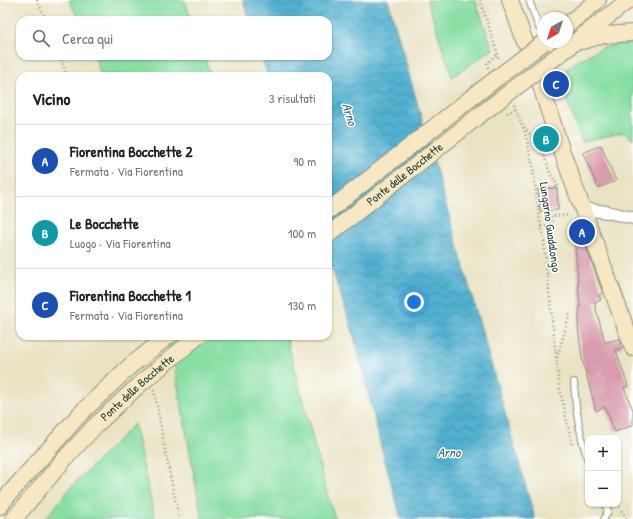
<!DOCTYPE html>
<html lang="it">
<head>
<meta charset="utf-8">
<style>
	:root { --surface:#fff; --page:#f6f6f6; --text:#222; --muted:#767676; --line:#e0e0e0; --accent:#1f6fb2 }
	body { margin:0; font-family:"Patrick Hand",sans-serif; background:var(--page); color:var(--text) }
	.controls { position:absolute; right:12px; bottom:12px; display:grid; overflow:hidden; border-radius:8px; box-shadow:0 1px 3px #0004 }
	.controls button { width:36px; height:36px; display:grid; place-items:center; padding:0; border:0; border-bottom:1px solid var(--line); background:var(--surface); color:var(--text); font:20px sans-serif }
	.compass { position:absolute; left:537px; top:12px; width:36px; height:36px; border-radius:50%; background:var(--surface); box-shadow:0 1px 3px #0004; rotate:219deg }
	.you { position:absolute; left:414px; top:302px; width:14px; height:14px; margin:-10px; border:3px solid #fff; border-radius:50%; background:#1a73e8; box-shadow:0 0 0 6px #1a73e833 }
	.badge { display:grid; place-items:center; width:26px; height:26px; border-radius:50%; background:var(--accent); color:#fff; font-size:13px; font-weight:700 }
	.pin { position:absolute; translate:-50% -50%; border:2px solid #fff; box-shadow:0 1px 4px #0006 }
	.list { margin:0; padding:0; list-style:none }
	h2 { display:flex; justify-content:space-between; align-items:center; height:52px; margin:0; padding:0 16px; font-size:17px }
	h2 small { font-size:13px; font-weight:400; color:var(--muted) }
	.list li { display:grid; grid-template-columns:26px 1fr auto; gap:12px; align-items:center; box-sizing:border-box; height:72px; padding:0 16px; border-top:1px solid var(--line) }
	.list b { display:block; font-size:15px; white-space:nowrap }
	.list p { margin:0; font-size:13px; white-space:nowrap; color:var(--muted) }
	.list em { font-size:13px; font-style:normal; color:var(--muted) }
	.icon { flex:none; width:22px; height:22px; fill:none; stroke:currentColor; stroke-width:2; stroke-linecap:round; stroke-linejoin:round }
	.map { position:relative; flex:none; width:633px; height:519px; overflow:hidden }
	.search { position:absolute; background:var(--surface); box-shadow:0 1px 3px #0004; left:16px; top:16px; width:316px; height:44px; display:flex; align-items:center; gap:10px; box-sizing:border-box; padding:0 14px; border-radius:12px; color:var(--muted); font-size:15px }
	.panel { position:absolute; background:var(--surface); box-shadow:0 1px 3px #0004; left:16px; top:72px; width:316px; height:268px; border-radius:12px }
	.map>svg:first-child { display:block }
	.green { fill:#86dea2; stroke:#528e6b }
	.water { fill:url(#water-waves); stroke:#387682 }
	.building { fill:url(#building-hatch) }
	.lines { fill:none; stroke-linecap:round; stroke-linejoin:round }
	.lane-casing { stroke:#84907c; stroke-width:8 }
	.street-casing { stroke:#84907c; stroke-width:14 }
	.secondary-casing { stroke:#84907c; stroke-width:18 }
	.path { stroke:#84907c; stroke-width:2.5; stroke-dasharray:1 3; stroke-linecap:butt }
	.lane { stroke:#fff; stroke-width:6 }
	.street { stroke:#fff; stroke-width:12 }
	.secondary { stroke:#f7e8c3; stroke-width:16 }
	.secondary-bridge-casing { stroke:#84907c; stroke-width:18; stroke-linecap:butt }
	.secondary-bridge { stroke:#f7e8c3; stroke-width:16 }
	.labels { text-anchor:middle; stroke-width:3; stroke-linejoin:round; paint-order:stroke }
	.street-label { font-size:12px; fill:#1f3d34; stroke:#fff }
	.water-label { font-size:13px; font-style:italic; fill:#30656a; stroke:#fff }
</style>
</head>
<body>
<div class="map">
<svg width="633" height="519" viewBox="0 0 633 519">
	<defs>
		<pattern id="water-waves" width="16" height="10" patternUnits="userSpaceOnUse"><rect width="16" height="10" fill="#51b0cf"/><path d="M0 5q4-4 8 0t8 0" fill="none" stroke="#4390a9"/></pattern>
		<pattern id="building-hatch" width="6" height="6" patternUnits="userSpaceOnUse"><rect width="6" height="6" fill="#dfa0b3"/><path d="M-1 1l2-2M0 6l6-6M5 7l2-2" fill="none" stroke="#b48492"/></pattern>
	</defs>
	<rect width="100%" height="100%" fill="#fff"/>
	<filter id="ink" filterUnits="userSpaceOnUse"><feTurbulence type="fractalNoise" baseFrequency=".025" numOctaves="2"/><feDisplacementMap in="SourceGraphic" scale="8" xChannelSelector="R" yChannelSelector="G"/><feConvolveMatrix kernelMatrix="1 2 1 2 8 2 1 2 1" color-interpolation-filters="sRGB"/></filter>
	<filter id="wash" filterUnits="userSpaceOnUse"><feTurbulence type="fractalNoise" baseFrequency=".012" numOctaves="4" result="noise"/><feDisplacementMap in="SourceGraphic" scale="16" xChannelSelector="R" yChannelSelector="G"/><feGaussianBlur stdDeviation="0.9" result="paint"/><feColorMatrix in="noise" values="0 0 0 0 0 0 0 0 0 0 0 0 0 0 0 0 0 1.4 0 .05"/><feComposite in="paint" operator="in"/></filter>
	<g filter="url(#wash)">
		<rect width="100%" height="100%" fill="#e9e3c3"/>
		<path class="green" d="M 69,0 L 184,0 L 192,20 L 79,20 Z
			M 427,0 L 475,0 L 493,49 L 452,77 Z
			M 633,42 L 633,140 L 624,132 L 582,142 L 562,87 L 560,74 L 576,62 L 603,47 Z
			M 95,56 L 204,56 L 211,76 L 101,76 Z
			M 169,336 L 286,336 L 326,490 L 335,519 L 202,519 Z
			M 134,424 L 155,519 L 45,519 L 74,484 Z"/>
		<path class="water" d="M 243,0 L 388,0 L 535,519 L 401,519 L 381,446 L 354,335 L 328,257 L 328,76 L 268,76 L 261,56 L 328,56 L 328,20 L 249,20 Z"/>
		<g id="blocks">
			<path class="building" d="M 601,145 L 616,181 L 598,188 L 583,153 Z
				M 557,188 L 558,210 L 540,211 L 538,189 Z
				M 584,241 L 603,294 L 599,295 L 601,300 L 594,302 L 605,342 L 620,339 L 623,347 L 616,350 L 628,386 L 624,388 L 633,410 L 633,425 L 615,432 L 605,407 L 596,411 L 582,358 L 578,327 L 580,306 L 575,244 Z"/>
		</g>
	</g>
	<g filter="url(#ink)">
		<use href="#blocks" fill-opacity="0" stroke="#84907c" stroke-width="1"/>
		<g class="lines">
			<g class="lane-casing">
				<path id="lane" d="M 529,0 L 539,28
					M 574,382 C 575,409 580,435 588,461
					M 604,519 L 608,511 L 605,504"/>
			</g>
			<g class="street-casing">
				<path id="street" d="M 584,209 L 607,212 L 633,218"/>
			</g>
			<g class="secondary-casing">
				<g id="secondary">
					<path d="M 510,0 L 525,42"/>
					<path d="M 567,25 L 598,0"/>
					<path d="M 582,41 L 603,35 L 633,33"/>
					<path d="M 574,43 L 629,0"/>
					<path d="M 540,83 L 561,149 L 633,348"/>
					<path d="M 328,211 L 471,98"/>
					<path id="s1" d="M 328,235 L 481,114"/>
					<path d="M 0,506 L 9,494 L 81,413"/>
					<path d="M 14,519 L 61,463 L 95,426"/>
				</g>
			</g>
			<path class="path" d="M 37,0 L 46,20
				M 480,0 L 499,58
				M 60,56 L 67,76
				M 488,68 L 487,63 L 498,54
				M 514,105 L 525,132 L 533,167 L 539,216 L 543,234 L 559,385 L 572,444
				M 507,113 L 516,109
				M 524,127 L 542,149 L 550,173 L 558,186
				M 541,227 L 552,226 L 551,216 L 570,215
				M 557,358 L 570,313
				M 154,390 C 162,433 170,476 179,519
				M 617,504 L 627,519"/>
			<use href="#lane" class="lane"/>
			<use href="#street" class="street"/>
			<use href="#secondary" class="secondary"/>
			<g class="secondary-bridge-casing">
				<g id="secondary-bridge">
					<path d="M 471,98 L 544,42"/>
					<path d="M 481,114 L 574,43"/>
					<path d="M 81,413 L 129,367 L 168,336"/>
					<path id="s2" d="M 95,426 L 141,383 L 198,336"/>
				</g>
			</g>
			<use href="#secondary-bridge" class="secondary-bridge"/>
		</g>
	</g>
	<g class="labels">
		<g class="street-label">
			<text dy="4" stroke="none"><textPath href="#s1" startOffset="98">Ponte delle Bocchette</textPath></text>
			<text transform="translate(550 227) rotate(82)" y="4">Lungarno Guadalongo</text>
			<text dy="4" stroke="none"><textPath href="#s2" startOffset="57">Ponte delle Bocchette</textPath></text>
		</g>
		<g class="water-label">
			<text transform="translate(350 114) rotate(73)" y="5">Arno</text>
			<text x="449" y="457">Arno</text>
		</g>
	</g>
</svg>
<div class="controls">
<button>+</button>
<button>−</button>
</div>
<svg class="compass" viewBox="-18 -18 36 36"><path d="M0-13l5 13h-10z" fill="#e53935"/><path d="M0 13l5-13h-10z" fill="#767676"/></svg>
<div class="you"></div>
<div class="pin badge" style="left:582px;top:232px;background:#1a4fb4">A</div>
<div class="pin badge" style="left:546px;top:139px;background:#0f9aa8">B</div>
<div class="pin badge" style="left:556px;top:84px;background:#1a4fb4">C</div>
<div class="search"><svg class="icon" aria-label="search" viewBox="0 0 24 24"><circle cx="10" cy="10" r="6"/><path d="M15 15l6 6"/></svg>Cerca qui</div>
<section class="panel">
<h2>Vicino<small>3 risultati</small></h2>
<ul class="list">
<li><span class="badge" style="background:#1a4fb4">A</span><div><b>Fiorentina Bocchette 2</b><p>Fermata · Via Fiorentina</p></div><em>90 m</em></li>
<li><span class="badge" style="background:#0f9aa8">B</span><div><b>Le Bocchette</b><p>Luogo · Via Fiorentina</p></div><em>100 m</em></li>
<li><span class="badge" style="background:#1a4fb4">C</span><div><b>Fiorentina Bocchette 1</b><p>Fermata · Via Fiorentina</p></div><em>130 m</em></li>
</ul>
</section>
</div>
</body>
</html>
